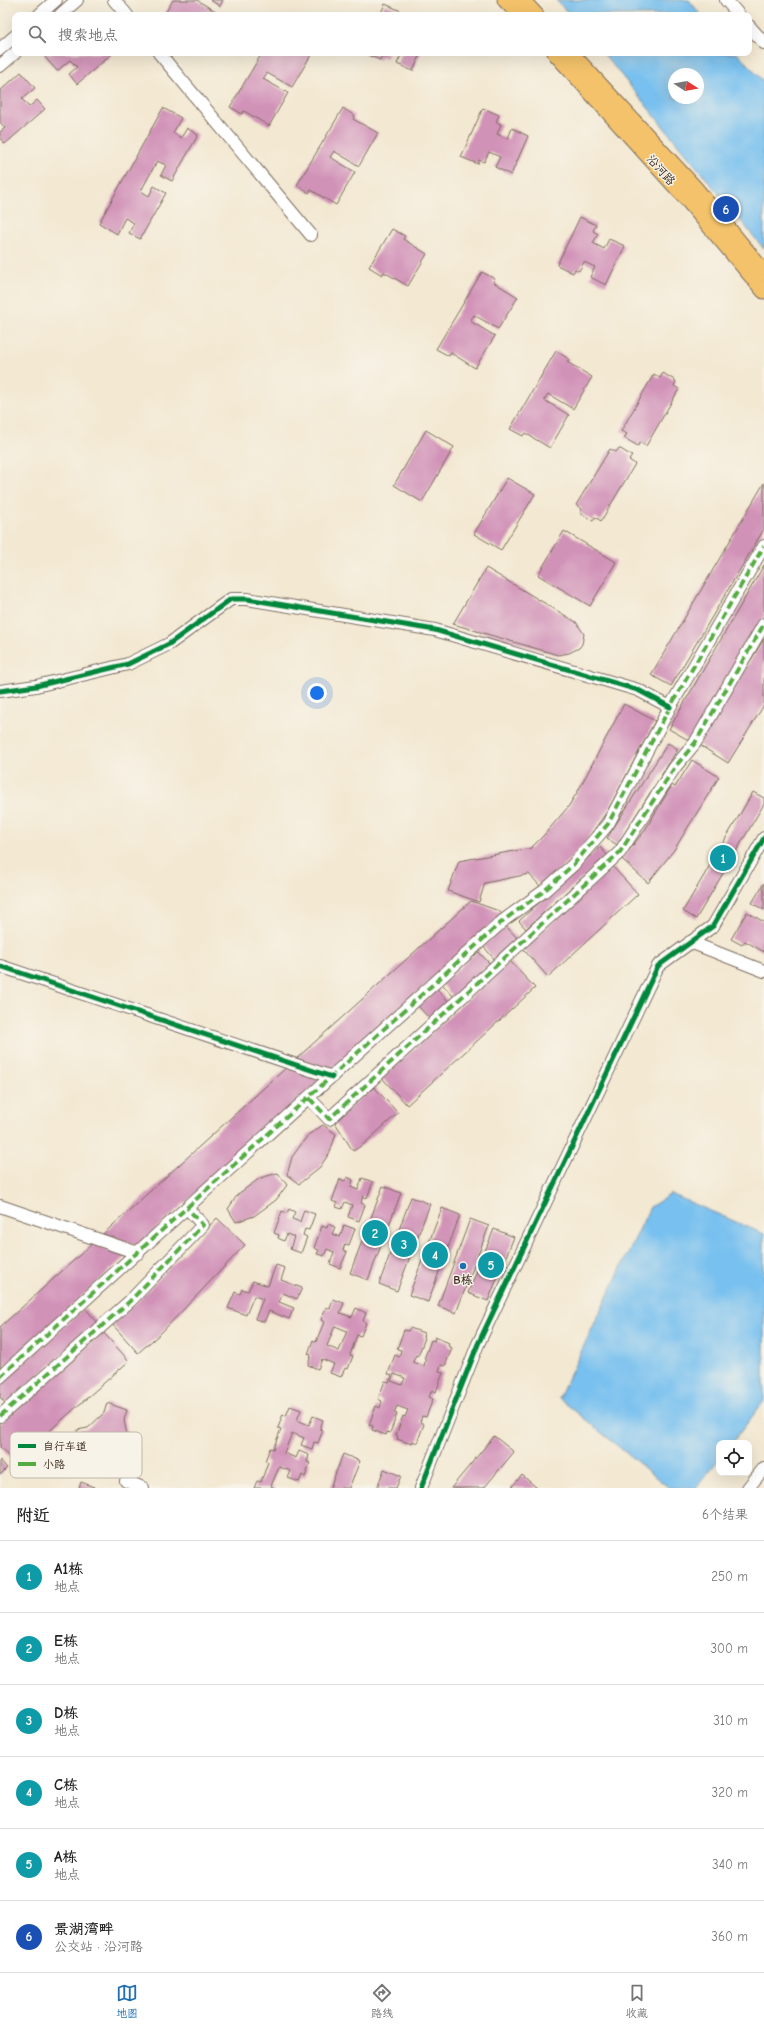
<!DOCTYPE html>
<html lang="zh">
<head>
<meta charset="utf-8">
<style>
	:root { --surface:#fff; --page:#f6f6f6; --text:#222; --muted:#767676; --line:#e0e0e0; --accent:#1f6fb2 }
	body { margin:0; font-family:"Comic Neue","LXGW WenKai TC",sans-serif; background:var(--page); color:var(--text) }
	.controls { position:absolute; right:12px; bottom:12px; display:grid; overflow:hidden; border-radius:8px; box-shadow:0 4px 16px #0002 }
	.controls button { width:36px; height:36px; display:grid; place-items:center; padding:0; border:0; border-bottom:1px solid var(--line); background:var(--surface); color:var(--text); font:20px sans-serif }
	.compass { position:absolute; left:668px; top:68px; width:36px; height:36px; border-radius:50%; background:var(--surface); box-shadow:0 4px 16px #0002; rotate:101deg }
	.you { position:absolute; left:317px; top:693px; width:14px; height:14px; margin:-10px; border:3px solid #fff; border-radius:50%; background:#1a73e8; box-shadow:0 0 0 6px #1a73e833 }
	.badge { display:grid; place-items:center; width:26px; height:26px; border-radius:50%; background:var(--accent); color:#fff; font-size:13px; font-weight:700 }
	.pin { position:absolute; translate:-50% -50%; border:2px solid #fff; box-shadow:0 1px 4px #0006 }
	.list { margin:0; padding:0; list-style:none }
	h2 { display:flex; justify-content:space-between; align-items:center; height:52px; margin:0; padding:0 16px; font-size:17px }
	h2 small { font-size:13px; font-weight:400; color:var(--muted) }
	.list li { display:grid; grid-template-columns:26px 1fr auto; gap:12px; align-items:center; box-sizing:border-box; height:72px; padding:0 16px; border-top:1px solid var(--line) }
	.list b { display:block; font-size:15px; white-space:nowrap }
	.list p { margin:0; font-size:13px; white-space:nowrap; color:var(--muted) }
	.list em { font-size:13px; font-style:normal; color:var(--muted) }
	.icon { flex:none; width:22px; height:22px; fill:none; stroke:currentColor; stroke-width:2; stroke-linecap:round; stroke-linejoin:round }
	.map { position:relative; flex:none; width:764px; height:1488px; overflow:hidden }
	.search { position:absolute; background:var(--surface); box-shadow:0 4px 16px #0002; left:12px; right:12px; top:12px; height:44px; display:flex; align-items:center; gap:10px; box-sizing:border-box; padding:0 14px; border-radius:8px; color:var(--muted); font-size:15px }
	.sheet { height:484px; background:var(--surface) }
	nav { display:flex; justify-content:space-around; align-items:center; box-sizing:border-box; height:56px; border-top:1px solid var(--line); background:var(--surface); font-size:11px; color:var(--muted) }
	nav a { display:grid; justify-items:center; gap:2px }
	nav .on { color:var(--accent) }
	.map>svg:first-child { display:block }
	.water { fill:#77c0ef; stroke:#597586; fill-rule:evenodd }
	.building { fill:#d192b8; fill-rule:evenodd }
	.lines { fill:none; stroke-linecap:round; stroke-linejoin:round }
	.minor-casing { stroke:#7b6c5d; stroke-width:14 }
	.major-casing { stroke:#7b6c5d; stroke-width:17 }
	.minor { stroke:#fff; stroke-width:12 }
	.major { stroke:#f3c26a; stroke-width:15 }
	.quiet { stroke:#55ab43; stroke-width:4; stroke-dasharray:8 4; stroke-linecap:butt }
	.cycleway-casing { stroke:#f7f3e8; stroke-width:8 }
	.cycleway { stroke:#00873e; stroke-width:5 }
	.poi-dot { fill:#1f6fb2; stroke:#f7f3e8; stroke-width:1.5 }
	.labels { text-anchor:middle; stroke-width:3; stroke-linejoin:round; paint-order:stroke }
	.street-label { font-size:12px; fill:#3b2a1e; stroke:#f7f3e8 }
	.poi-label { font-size:12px; font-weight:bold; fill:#3b2a1e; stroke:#f7f3e8 }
	.key { fill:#f7f3e8; stroke:#bfb7ab; stroke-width:1 }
	.key-label { font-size:11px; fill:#3b2a1e }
</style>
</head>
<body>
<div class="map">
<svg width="764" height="1488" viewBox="0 0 764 1488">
	<rect width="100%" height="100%" fill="#f7f3e8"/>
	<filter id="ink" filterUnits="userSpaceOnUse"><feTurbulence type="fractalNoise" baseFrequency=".025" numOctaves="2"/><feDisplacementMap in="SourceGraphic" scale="8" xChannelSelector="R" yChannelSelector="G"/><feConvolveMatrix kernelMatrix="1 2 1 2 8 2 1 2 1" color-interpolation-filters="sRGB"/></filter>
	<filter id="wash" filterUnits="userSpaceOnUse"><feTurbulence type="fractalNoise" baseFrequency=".012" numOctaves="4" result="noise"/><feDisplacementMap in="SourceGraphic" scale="16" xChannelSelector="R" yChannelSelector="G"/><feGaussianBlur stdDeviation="0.9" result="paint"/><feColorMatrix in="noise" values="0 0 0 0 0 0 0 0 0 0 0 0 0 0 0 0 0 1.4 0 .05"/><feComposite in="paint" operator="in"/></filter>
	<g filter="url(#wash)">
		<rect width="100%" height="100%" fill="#f3e8d2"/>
		<path class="water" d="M 556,0 L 689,0 L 701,15 L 570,15 Z
			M 603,53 L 737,53 L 764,82 L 764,249 ZM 674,74 L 698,74 L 698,98 L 674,98 Z
			M 671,1194 L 764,1234 L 764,1401 L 732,1443 L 719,1443 L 719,1459 L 696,1488 L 669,1488 L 559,1398 L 650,1207 Z"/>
		<g id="blocks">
			<path class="building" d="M 173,0 L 197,0 L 216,12 L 214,15 L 164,15 Z
				M 210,0 L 223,0 L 220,6 Z
				M 385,4 L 401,11 L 400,15 L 380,15 Z
				M 46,53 L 113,53 L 77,84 L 69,74 L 77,67 L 70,60 L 57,71 L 44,56 Z
				M 262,53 L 308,53 L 311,55 L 292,87 L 267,73 L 263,79 L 288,93 L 269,126 L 244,111 L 242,114 L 230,107 Z
				M 363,53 L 389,53 L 386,58 L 382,56 L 380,60 Z
				M 402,53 L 421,53 L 413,71 L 397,64 Z
				M 21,72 L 35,88 L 22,99 L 29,107 L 37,100 L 45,109 L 5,144 L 0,138 L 0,132 L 5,128 L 0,122 L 0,91 Z
				M 163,108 L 181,118 L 173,133 L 181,138 L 187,128 L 198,135 L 172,181 L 161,175 L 166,165 L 157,161 L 141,191 L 149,196 L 154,186 L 166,193 L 140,239 L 129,233 L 134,223 L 125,218 L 117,234 L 99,223 Z
				M 343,108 L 355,116 L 353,119 L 378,133 L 359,166 L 334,151 L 330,157 L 355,172 L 336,205 L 311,190 L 309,193 L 297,185 Z
				M 483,108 L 499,115 L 496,122 L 501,124 L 497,134 L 508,139 L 512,128 L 528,136 L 511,175 L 495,167 L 500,157 L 489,152 L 484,162 L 479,160 L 478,164 L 461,157 Z
				M 580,217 L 596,225 L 593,231 L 598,234 L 593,243 L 604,249 L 609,239 L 625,246 L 606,285 L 590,277 L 595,267 L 584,262 L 579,271 L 575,269 L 573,273 L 557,265 Z
				M 392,229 L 405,236 L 403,239 L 427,254 L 408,286 L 384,272 L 382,275 L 369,267 Z
				M 482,272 L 495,279 L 493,282 L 518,297 L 498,329 L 474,315 L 470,321 L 495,336 L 475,368 L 451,353 L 449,356 L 436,349 Z
				M 556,351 L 569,359 L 567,362 L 592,377 L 573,409 L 548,394 L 544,400 L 569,415 L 550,448 L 525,433 L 523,436 L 510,429 Z
				M 663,373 L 676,381 L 674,386 L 679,389 L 646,446 L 640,442 L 638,446 L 624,438 L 627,434 L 621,431 L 654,374 L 660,378 Z
				M 426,430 L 454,447 L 422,502 L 394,485 Z
				M 619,448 L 632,456 L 629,460 L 635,464 L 601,521 L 595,517 L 593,521 L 580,513 L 582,509 L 576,505 L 610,449 L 616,452 Z
				M 507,478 L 535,494 L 501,550 L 474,534 Z
				M 764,483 L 764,529 L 671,686 L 651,675 Z
				M 564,531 L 616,562 L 590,606 L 538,575 Z
				M 764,565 L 764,617 L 692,742 L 669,729 Z
				M 486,568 L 576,622 L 584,634 L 582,644 L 579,648 L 569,653 L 558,655 L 453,624 Z
				M 764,639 L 764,705 L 728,763 L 698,744 Z
				M 624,704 L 655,721 L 608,810 L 584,844 L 569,860 L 541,887 L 529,874 L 485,883 L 479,902 L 448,891 L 459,861 L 531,848 L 544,835 L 568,807 L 578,791 Z
				M 668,743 L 678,749 L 617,845 L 607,838 Z
				M 692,760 L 719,777 L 674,850 L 648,883 L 622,859 L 645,830 L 672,785 L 675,787 Z
				M 753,792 L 764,798 L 764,804 L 696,919 L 683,911 Z
				M 600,847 L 607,855 L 526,929 L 519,921 Z
				M 613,867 L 638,894 L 548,977 L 523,949 Z
				M 764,883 L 764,910 L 752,903 Z
				M 471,901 L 499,911 L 503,915 L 331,1071 L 296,1059 Z
				M 747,912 L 764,922 L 764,952 L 745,941 L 742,945 L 731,939 Z
				M 506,926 L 518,939 L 495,960 L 483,946 Z
				M 478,951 L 490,964 L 454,997 L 442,984 Z
				M 510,961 L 535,988 L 407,1105 L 382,1078 Z
				M 437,989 L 449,1002 L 430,1019 L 418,1006 Z
				M 287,1067 L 314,1076 L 319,1082 L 137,1246 L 103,1234 Z
				M 374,1087 L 398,1113 L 364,1144 L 353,1151 L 334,1121 Z
				M 323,1125 L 336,1134 L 330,1152 L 320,1167 L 299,1184 L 287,1175 L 292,1157 L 308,1135 Z
				M 278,1173 L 287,1185 L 276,1200 L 254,1216 L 236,1222 L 228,1209 L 238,1194 L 260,1178 Z
				M 347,1177 L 353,1180 L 351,1187 L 358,1190 L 362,1178 L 373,1182 L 367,1198 L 363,1196 L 361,1203 L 365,1205 L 359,1221 L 348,1217 L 352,1205 L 345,1202 L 342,1209 L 336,1207 L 337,1203 L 332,1201 L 340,1179 L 345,1181 Z
				M 383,1186 L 401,1193 L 368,1280 L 350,1273 Z
				M 411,1197 L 430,1204 L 397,1291 L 379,1284 Z
				M 442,1208 L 460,1215 L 428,1302 L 409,1295 Z
				M 289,1209 L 295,1212 L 292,1219 L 300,1222 L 304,1210 L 315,1214 L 309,1230 L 305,1229 L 303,1235 L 307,1237 L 301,1253 L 290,1249 L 294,1237 L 287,1234 L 284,1241 L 278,1238 L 279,1235 L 274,1233 L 282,1211 L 287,1213 Z
				M 217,1218 L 245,1245 L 161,1333 L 138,1353 L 112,1324 L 135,1304 Z
				M 470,1219 L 489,1226 L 456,1313 L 438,1306 Z
				M 328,1224 L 335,1227 L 332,1234 L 340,1237 L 344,1225 L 355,1229 L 349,1245 L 345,1244 L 343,1250 L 347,1252 L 340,1268 L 330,1264 L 334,1252 L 327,1249 L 324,1256 L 317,1254 L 319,1250 L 314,1248 L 322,1226 L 327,1228 Z
				M 494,1229 L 514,1237 L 488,1301 L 468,1293 Z
				M 92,1244 L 126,1256 L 0,1371 L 0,1327 Z
				M 276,1265 L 285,1268 L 281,1280 L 302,1288 L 297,1299 L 283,1293 L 279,1302 L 294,1308 L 289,1319 L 269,1311 L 264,1322 L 255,1319 L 263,1299 L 254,1296 L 246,1315 L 228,1308 L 235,1292 L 240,1294 L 242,1289 L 248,1291 L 253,1281 L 268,1286 Z
				M 333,1299 L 344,1303 L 340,1313 L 352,1317 L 356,1308 L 366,1313 L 363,1321 L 366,1323 L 361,1336 L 357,1335 L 350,1355 L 353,1356 L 348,1369 L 345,1368 L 341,1377 L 330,1373 L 334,1364 L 322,1359 L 318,1369 L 308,1365 L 311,1355 L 308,1354 L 313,1340 L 316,1342 L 324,1322 L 321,1320 L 326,1307 L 330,1309 ZM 335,1326 L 347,1331 L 339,1351 L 327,1346 Z
				M 85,1308 L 98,1323 L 6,1404 L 0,1397 L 0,1383 Z
				M 410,1328 L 424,1333 L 423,1337 L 425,1338 L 418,1356 L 416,1355 L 413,1362 L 424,1366 L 426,1359 L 424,1359 L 431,1340 L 434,1341 L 435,1337 L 449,1343 L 448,1346 L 452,1348 L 445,1366 L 441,1365 L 439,1371 L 443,1373 L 436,1392 L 432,1390 L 429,1397 L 433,1399 L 426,1417 L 422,1416 L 420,1422 L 424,1424 L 417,1443 L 413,1441 L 412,1444 L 397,1439 L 398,1436 L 396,1435 L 403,1416 L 405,1417 L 408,1410 L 397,1406 L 394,1413 L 397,1414 L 390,1433 L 387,1432 L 386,1435 L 372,1430 L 373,1426 L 369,1425 L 376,1406 L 380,1408 L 382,1401 L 378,1399 L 385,1381 L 389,1382 L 392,1375 L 388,1374 L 395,1355 L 399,1357 L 401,1350 L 397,1349 L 404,1330 L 408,1331 ZM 394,1374 L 405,1378 L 402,1385 L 391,1381 Z
				M 103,1332 L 129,1361 L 14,1462 L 0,1447 L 0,1423 Z
				M 107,1403 L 127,1410 L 124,1420 L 128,1441 L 135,1449 L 120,1463 L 112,1456 L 92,1449 L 82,1451 L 77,1430 L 88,1428 L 104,1413 Z
				M 290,1406 L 301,1410 L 297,1420 L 309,1425 L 313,1416 L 323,1420 L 320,1429 L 323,1430 L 318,1443 L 314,1442 L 312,1449 L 301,1445 L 304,1438 L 292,1433 L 284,1453 L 296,1458 L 299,1451 L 309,1455 L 307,1462 L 310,1463 L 305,1477 L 302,1475 L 299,1482 L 288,1478 L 291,1471 L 279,1467 L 271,1486 L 275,1488 L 254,1488 L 257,1481 L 261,1482 L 268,1462 L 265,1461 L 270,1448 L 273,1449 L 281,1429 L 278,1428 L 283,1414 L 286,1416 Z
				M 494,1436 L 514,1452 L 484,1488 L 451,1488 Z
				M 343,1454 L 360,1461 L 349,1488 L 330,1488 Z
				M 0,1460 L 7,1468 L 0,1475 Z
				M 384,1469 L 401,1476 L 396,1488 L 377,1488 Z
				M 522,1475 L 537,1488 L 511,1488 Z
				M 81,1482 L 94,1487 L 94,1488 L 79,1488 Z"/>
		</g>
	</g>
	<g filter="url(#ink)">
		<use href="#blocks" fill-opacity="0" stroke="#7b6c5d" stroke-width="1"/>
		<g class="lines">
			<g class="minor-casing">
				<path id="minor" d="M 114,0 L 127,15
					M 726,0 L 739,15
					M 39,15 L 56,0
					M 60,15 L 77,0
					M 749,26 L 764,43
					M 0,49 L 15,36
					M 159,53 L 311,235
					M 0,66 L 15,53
					M 0,691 L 36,686 L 128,664 L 169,644 L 231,599 L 247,599 L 435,630 L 638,690 L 670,707
					M 690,942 L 764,971
					M 0,966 L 332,1077
					M 309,1098 L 329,1119 L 620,852 L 675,767 L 695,743 L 764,624
					M 0,1206 L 138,1253
					M 0,1377 L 504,920 L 544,891 L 573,865 L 608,824 L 670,707 L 764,546
					M 0,1416 L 130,1301 L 203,1225 L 187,1208
					M 126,1481 L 143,1488
					M 421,1488 L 478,1344 L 658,966 L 713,926 L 764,838
					M 748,1488 L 764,1468"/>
			</g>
			<g class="major-casing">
				<path id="major" d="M 505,0 L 520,15
					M 522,0 L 536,15
					M 555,53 L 685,197 L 764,291
					M 571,53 L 695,188 L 764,272"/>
			</g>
			<use href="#minor" class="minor"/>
			<use href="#major" class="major"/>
			<path class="quiet" d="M 309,1098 L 329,1119 L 620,852 L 675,767 L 695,743 L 764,624
				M 0,1377 L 504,920 L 544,891 L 573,865 L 608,824 L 670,707 L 764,546
				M 0,1416 L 130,1301 L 203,1225 L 187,1208"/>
			<g class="cycleway-casing">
				<path id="cycleway" d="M 0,691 L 36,686 L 128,664 L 169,644 L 231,599 L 247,599 L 435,630 L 638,690 L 670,707
					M 0,966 L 332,1077
					M 421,1488 L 478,1344 L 658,966 L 713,926 L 764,838"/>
			</g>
			<use href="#cycleway" class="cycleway"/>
		</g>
	</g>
	<circle class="poi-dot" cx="463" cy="1266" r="4"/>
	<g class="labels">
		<g class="street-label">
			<text transform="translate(661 170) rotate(48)" y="4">沿河路</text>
		</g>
		<g class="poi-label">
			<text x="463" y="1284">B栋</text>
		</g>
	</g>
	<rect x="10" y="1432" width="132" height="46" rx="6" class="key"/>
	<rect x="18" y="1444" width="18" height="4" fill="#00873e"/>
	<rect x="18" y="1462" width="18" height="4" fill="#55ab43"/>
	<g class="key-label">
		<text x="43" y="1450">自行车道</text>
		<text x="43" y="1468">小路</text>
	</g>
</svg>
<div class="controls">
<button><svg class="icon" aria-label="locate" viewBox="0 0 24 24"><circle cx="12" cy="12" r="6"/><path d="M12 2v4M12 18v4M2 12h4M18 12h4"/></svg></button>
</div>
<svg class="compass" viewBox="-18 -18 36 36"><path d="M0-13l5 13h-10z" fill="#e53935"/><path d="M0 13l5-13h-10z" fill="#767676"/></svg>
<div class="you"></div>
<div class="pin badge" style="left:723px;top:858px;background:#0f9aa8">1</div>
<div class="pin badge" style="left:375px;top:1233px;background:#0f9aa8">2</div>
<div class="pin badge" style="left:404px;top:1244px;background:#0f9aa8">3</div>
<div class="pin badge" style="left:435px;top:1255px;background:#0f9aa8">4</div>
<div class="pin badge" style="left:491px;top:1265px;background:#0f9aa8">5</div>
<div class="pin badge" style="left:726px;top:209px;background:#1a4fb4">6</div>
<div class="search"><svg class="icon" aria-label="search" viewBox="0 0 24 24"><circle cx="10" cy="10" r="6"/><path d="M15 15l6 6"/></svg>搜索地点</div>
</div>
<section class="sheet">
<h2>附近<small>6个结果</small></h2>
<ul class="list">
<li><span class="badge" style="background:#0f9aa8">1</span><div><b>A1栋</b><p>地点</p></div><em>250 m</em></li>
<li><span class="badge" style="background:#0f9aa8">2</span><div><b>E栋</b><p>地点</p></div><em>300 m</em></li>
<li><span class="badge" style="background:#0f9aa8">3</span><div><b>D栋</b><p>地点</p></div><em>310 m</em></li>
<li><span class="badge" style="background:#0f9aa8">4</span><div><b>C栋</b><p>地点</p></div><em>320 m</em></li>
<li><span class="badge" style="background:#0f9aa8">5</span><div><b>A栋</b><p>地点</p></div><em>340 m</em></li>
<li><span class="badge" style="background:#1a4fb4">6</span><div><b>景湖湾畔</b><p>公交站 · 沿河路</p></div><em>360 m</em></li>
</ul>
</section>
<nav>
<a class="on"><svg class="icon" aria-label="map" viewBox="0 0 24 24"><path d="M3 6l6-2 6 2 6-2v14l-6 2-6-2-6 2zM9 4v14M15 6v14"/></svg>地图</a>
<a><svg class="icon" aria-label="directions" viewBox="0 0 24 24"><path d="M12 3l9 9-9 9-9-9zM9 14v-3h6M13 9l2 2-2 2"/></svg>路线</a>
<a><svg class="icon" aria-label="saved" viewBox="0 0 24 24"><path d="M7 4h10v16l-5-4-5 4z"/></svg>收藏</a>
</nav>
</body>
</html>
